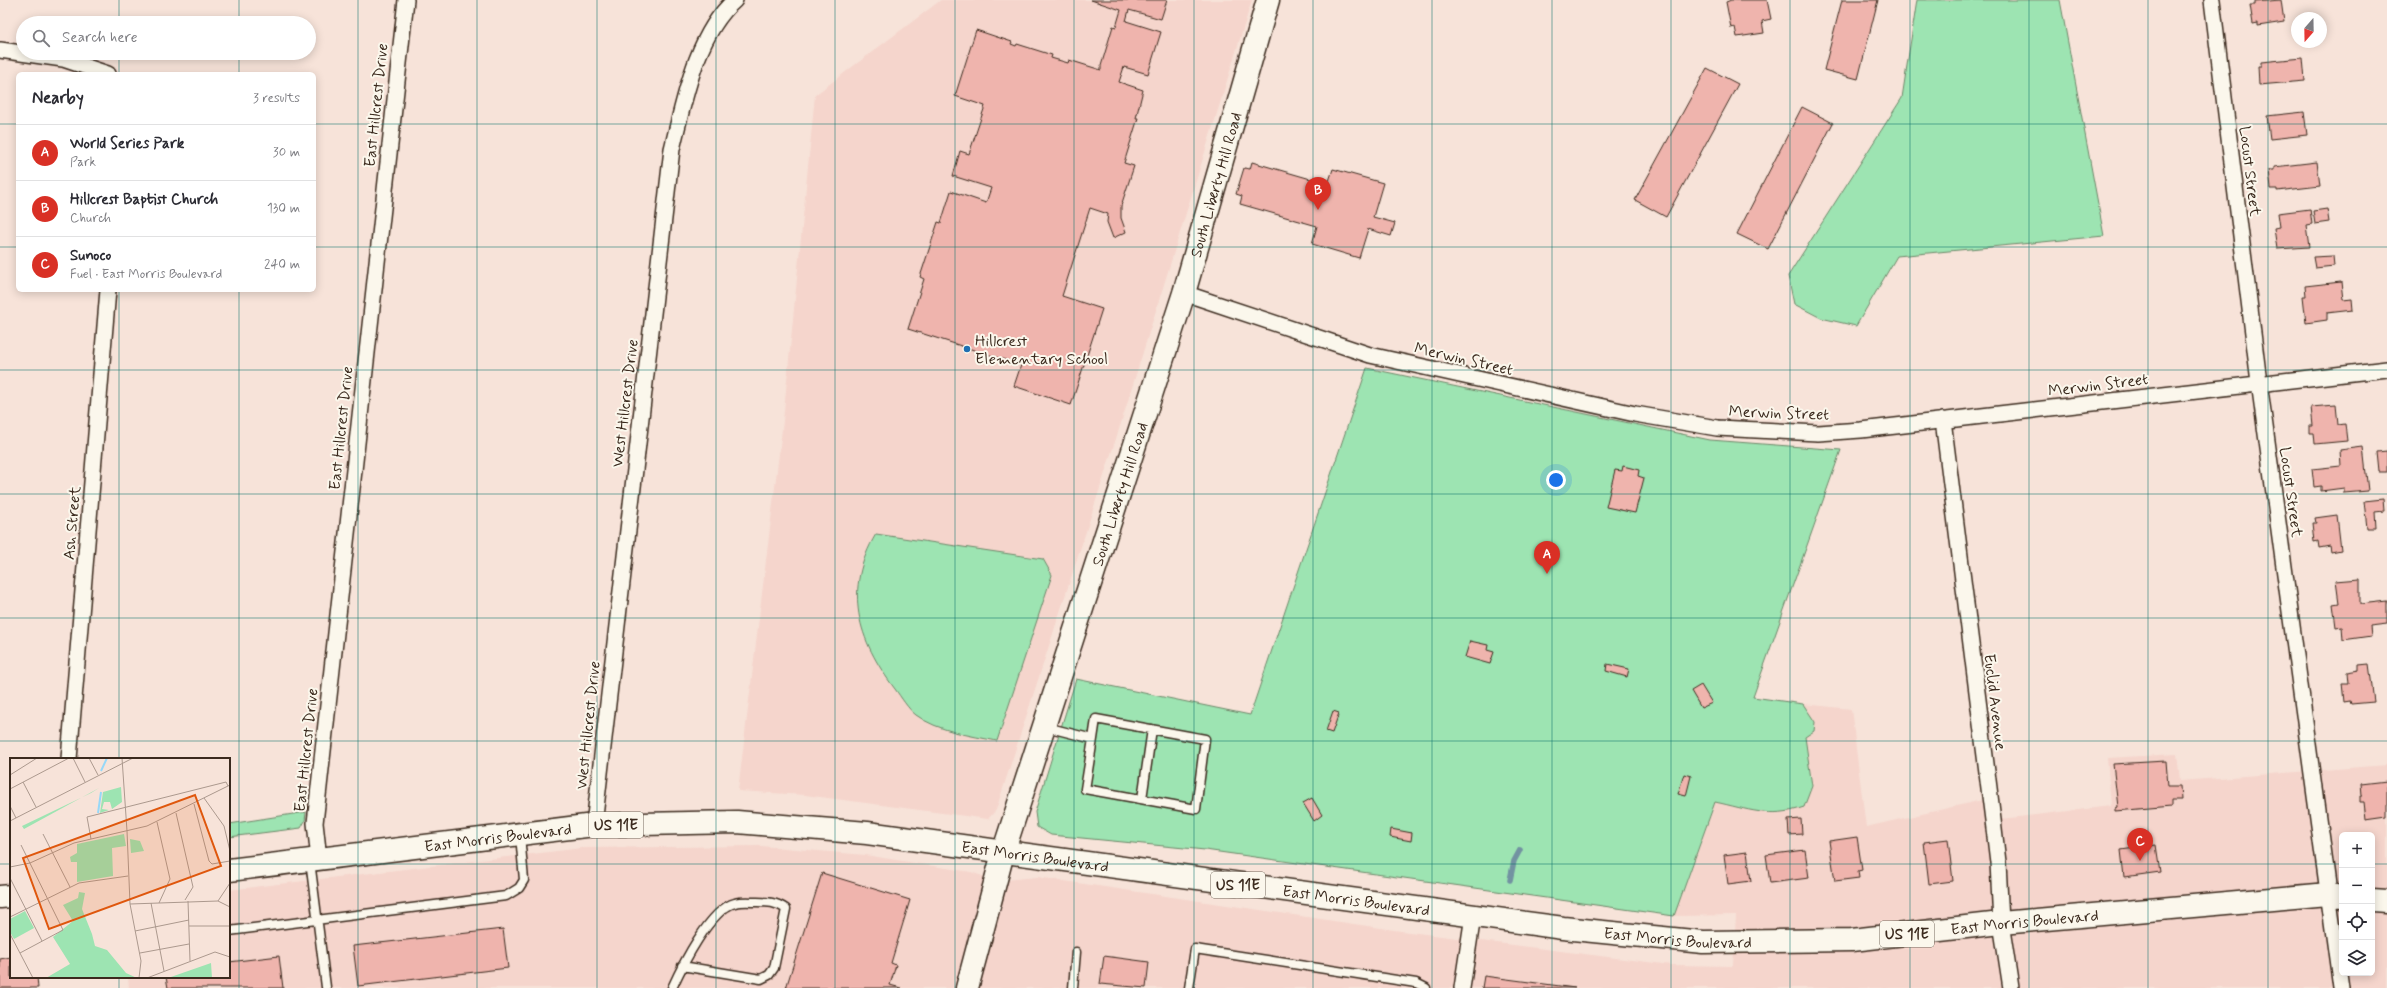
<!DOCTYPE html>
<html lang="en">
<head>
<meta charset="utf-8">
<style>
	:root { --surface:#fff; --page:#f7f7f7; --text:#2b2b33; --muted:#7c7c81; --line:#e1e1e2; --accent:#d93025 }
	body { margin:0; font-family:Mynerve,sans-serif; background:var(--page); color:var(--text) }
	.controls { position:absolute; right:12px; bottom:12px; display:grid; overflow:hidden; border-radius:6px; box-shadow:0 2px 10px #0003 }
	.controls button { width:36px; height:36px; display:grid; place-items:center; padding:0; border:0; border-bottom:1px solid var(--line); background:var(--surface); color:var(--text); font:20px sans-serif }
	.compass { position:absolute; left:2291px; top:12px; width:36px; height:36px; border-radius:50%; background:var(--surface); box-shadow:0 2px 10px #0003; rotate:200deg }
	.you { position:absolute; left:1556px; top:480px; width:14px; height:14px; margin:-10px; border:3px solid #fff; border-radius:50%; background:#1a73e8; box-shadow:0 0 0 6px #1a73e833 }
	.badge { display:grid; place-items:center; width:26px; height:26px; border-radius:50%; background:var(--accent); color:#fff; font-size:13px; font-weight:700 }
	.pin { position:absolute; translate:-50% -33px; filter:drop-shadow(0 1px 2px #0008) }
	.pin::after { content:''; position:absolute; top:21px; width:14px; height:12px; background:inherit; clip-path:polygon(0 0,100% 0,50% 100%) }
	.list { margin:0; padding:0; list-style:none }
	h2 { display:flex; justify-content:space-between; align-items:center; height:52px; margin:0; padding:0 16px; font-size:17px }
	h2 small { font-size:13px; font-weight:400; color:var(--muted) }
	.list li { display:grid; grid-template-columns:26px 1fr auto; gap:12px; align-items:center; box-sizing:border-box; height:56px; padding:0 16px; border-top:1px solid var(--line) }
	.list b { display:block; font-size:15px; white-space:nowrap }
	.list p { margin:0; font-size:13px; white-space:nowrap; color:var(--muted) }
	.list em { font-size:13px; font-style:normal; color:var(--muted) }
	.icon { flex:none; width:22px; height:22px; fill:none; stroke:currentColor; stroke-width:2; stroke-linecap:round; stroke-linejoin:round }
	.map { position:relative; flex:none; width:2387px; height:988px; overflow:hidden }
	.search { position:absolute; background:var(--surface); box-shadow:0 2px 10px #0003; left:16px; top:16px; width:300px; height:44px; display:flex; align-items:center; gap:10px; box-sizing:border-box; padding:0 14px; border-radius:22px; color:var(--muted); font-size:15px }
	.panel { position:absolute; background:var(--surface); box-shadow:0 2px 10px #0003; left:16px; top:72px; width:300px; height:220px; border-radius:6px }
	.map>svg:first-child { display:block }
	.built { fill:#f5d5cc; fill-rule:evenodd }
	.green { fill:#9de4b2; stroke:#6c8768 }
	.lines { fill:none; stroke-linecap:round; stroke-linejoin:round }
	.stream { stroke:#7292a1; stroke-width:5.5 }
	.building { fill:#efb4ad; stroke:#3b2a1e }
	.lane-casing { stroke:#3b2a1e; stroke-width:11 }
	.street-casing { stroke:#3b2a1e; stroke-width:18 }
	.secondary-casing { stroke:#3b2a1e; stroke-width:25 }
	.primary-casing { stroke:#3b2a1e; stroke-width:25 }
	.lane { stroke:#fbf7ec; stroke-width:8 }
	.street { stroke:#fbf7ec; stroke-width:15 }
	.secondary { stroke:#fbf7ec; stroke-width:22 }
	.primary { stroke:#fbf7ec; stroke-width:22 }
	.grid { fill:none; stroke:#0f766e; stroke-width:1; stroke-opacity:0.55 }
	.poi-dot { fill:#1f6fb2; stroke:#fbf7ec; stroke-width:1.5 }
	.labels { text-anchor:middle; stroke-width:4; stroke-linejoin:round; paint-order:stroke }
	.shield { fill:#fbf7ec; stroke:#75685c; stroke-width:1 }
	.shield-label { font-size:15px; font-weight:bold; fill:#3b2a1e }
	.street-label { font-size:16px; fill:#3b2a1e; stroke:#fbf7ec }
	.poi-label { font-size:16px; fill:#3b2a1e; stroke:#fbf7ec; text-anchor:start }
	.inset-river { fill:none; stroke:#97d8f8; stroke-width:2 }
	.inset-road { fill:none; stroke:#ac998e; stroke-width:1 }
	.view { fill:#df570d; fill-opacity:0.15; stroke:#df570d; stroke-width:2 }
	.inset-edge { fill:none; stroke:#3b2a1e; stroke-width:2 }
</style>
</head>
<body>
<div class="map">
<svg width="2387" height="988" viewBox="0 0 2387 988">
	<rect width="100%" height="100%" fill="#f7e3d9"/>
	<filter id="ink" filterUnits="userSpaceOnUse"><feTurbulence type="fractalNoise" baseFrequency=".025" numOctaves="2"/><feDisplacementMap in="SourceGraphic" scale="8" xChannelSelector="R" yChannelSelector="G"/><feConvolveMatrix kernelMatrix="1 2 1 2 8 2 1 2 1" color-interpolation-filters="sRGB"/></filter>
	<g filter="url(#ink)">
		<path class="built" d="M 941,0 L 1252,0 L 1122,420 L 996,810 L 988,819 L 805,795 L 738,791 L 783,421 L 815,95 Z
			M 1803,704 L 1851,709 L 1866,827 L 1991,798 L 1994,820 L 2111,806 L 2107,758 L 2177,754 L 2180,781 L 2387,765 L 2387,988 L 129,988 L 128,977 L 229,977 L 229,890 L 582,848 L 761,846 L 865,855 L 971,872 L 996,881 L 1037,877 L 1401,931 L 1671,965 L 1733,966 L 1736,915 L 1674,916 L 1715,802 L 1727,805 L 1812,786 L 1805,737 L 1815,722 ZM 2342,835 L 2372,835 L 2372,973 L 2342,973 Z"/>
		<path class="green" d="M 1917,0 L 2060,0 L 2104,236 L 1897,256 L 1856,326 L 1821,318 L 1794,304 L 1788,276 L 1902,98 Z
			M 1367,368 L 1710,440 L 1841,450 L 1753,697 L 1803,704 L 1815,722 L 1814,731 L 1805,737 L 1812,786 L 1804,807 C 1770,819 1748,809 1715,802 L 1674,916 L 1205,850 L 1051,835 L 1037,827 L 1035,812 L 1076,679 L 1250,715 Z
			M 876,534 L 1043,559 L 1052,575 L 997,741 C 972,736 937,731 916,715 C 908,709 901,697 895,689 C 857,639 843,590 876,534 Z
			M 306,812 L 305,821 L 301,828 L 229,837 L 229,824 Z"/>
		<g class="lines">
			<path class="stream" d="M 1510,880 L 1514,861 L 1520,850"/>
		</g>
		<path class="building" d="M 1091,0 L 1167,0 L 1161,19 L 1129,10 L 1126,21 L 1161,32 L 1148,74 L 1124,67 L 1119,82 L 1143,90 L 1136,118 L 1138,118 L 1124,163 L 1134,166 L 1121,206 L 1121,218 L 1126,232 L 1113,238 L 1107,222 L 1108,214 L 1090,208 L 1062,296 L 1102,309 L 1071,405 L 1014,386 L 1021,365 L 908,329 L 924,279 L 920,277 L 938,222 L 941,223 L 951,191 L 986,203 L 991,188 L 953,176 L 960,151 L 969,154 L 985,106 L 955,96 L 976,30 L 1012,42 L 1011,44 L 1016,46 L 1017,44 L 1052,55 L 1051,58 L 1068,63 L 1069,60 L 1101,70 L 1101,66 L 1113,26 L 1116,27 L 1121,10 Z
			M 1731,0 L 1767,0 L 1771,19 L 1762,21 L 1764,33 L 1737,37 L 1735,27 L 1731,28 L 1726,2 Z
			M 1842,0 L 1878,0 L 1858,79 L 1824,70 Z
			M 2281,0 L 2284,22 L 2258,26 L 2258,23 L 2253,24 L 2250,5 L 2255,5 L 2255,2 Z
			M 2303,58 L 2305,81 L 2259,85 L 2258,66 L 2261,66 L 2261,62 Z
			M 1707,68 L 1738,84 L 1666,217 L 1635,200 Z
			M 1802,107 L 1833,123 L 1768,249 L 1737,234 Z
			M 2304,112 L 2307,135 L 2270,139 L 2267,116 Z
			M 1252,162 L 1328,184 L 1333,169 L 1383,183 L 1373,217 L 1395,223 L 1391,236 L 1368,229 L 1359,258 L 1312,244 L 1317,226 L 1240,204 L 1242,196 L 1236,194 L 1244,168 L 1250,169 Z
			M 2317,162 L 2320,186 L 2277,191 L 2277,189 L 2271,189 L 2269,170 L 2274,170 L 2274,167 Z
			M 2310,209 L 2312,224 L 2306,225 L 2309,247 L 2277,249 L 2274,228 L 2280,227 L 2278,213 Z
			M 2327,209 L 2329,222 L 2315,224 L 2313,211 Z
			M 2333,256 L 2334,266 L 2315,268 L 2313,257 Z
			M 2341,282 L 2343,300 L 2352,299 L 2353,310 L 2327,313 L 2327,320 L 2306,323 L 2303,296 L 2306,296 L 2305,286 Z
			M 2336,405 L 2338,425 L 2345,424 L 2347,441 L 2315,444 L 2314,433 L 2310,433 L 2310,426 L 2313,426 L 2311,407 Z
			M 2363,447 L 2368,491 L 2344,493 L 2344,488 L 2321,491 L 2321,486 L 2314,487 L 2312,469 L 2341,466 L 2340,450 Z
			M 2387,451 L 2387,472 L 2379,472 L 2377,452 Z
			M 1623,466 L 1639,470 L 1638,476 L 1644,478 L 1635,513 L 1606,507 L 1615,470 L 1622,471 Z
			M 2383,499 L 2384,511 L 2375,512 L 2376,528 L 2367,528 L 2364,501 Z
			M 2337,515 L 2341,550 L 2331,552 L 2330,546 L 2319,548 L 2318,541 L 2314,542 L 2312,523 L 2316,523 L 2315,518 Z
			M 2360,579 L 2360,604 L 2387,601 L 2387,624 L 2370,626 L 2371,636 L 2343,640 L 2342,626 L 2336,627 L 2333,604 L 2339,603 L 2336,581 Z
			M 1470,641 L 1488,645 L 1487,650 L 1494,652 L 1490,664 L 1465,657 Z
			M 1607,664 L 1629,669 L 1627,677 L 1606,671 Z
			M 2369,664 L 2374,702 L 2351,704 L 2350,701 L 2344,702 L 2342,683 L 2348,683 L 2347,672 L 2359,670 L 2359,665 Z
			M 1701,685 L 1712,703 L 1701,708 L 1691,691 Z
			M 1333,711 L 1339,713 L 1332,733 L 1326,731 Z
			M 2166,761 L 2168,786 L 2180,786 L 2181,800 L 2172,800 L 2172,806 L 2116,811 L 2116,808 L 2118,807 L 2113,764 Z
			M 1684,774 L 1691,776 L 1686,796 L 1678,794 Z
			M 2387,781 L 2387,817 L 2366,820 L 2364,802 L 2360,802 L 2360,796 L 2362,796 L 2361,784 Z
			M 1312,798 L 1322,815 L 1314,821 L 1303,803 Z
			M 1801,819 L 1802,834 L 1789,835 L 1788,820 Z
			M 1391,829 L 1412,833 L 1411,841 L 1390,837 Z
			M 1857,837 L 1862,870 L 1858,871 L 1859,878 L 1835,881 L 1829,841 Z
			M 1948,839 L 1953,881 L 1929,884 L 1924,842 Z
			M 2156,845 L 2160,872 L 2124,877 L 2121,850 Z
			M 1805,850 L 1809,878 L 1770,883 L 1766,855 Z
			M 1747,852 L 1751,881 L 1728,884 L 1724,855 Z
			M 822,873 L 910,900 L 891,963 L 896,965 L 890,985 L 901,988 L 786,988 Z
			M 503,929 L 508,968 L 358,986 L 353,946 Z
			M 279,956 L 283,988 L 168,988 L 166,977 L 229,977 L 229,962 Z
			M 1104,956 L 1149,962 L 1146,988 L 1100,984 Z
			M 11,957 L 11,977 L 37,977 L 38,988 L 0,988 L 0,959 Z
			M 1484,976 L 1575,988 L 1482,988 Z"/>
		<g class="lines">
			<g class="lane-casing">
				<path id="lane" d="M 1046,727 L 1093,739 L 1085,789 L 1196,809 L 1205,739 L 1096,719 L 1093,739
					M 1142,799 L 1152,729
					M 310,861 L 326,987
					M 229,931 L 506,896 L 519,888 L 524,880 L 520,835
					M 672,988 C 682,966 710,909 735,903 C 741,901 750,902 757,902 C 768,902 776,902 786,909 L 774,968 L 769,975 L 761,979 L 682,966
					M 1073,988 L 1076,952
					M 1189,988 L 1195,949 L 1416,983 L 1426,988"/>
			</g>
			<g class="street-casing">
				<path id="street" d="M 2212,0 L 2259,382 L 2341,988
					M 0,50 L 63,59 L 108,74
					M 1184,293 L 1370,355 L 1635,414 L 1717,428 L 1818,433 L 1861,430 L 2387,369
					M 1943,420 L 1993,820 L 1998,862 L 2001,923 L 2011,988
					M 69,759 L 108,290
					M 594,825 L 672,149 C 684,101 696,34 735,0
					M 319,859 L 315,823 L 406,0
					M 1462,988 L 1473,916"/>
			</g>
			<g class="secondary-casing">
				<g id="secondary">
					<path id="s1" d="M 967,988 L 1003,853 L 1184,293 L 1268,0"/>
				</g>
			</g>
			<g class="primary-casing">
				<g id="primary">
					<path id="s2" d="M 229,870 L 594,825 L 737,822 L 867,833 L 1563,928 L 1703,942 L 1852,940 L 2001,923 L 2328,894 L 2342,896"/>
					<path d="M 0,897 L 11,896"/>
					<path d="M 2372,900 L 2387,901"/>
				</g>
			</g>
			<use href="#lane" class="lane"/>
			<use href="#street" class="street"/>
			<use href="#secondary" class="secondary"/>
			<use href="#primary" class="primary"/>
		</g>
	</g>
	<path class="grid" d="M 119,0 L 119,23M 239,0 L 239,23M 358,0 L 358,988M 477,0 L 477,988M 597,0 L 597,988M 716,0 L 716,988M 835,0 L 835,988M 955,0 L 955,988M 1074,0 L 1074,988M 1194,0 L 1194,988M 1313,0 L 1313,988M 1432,0 L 1432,988M 1552,0 L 1552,988M 1671,0 L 1671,988M 1790,0 L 1790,988M 1910,0 L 1910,988M 2029,0 L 2029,988M 2148,0 L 2148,988M 2268,0 L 2268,988M 119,53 L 119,74M 239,53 L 239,74M 0,124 L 18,124M 314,124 L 2387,124M 0,247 L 18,247M 314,247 L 2387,247M 119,290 L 119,759M 239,290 L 239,988M 0,370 L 2387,370M 0,494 L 2387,494M 0,618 L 2387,618M 0,741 L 2387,741M 0,864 L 11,864M 229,864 L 2342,864M 2372,864 L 2387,864M 119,977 L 119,988"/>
	<circle class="poi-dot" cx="967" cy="349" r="4"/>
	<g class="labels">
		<g class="shield">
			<rect x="589" y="812" width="54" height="26" rx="3"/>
			<rect x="1211" y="872" width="54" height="26" rx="3"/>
			<rect x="1880" y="921" width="54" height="26" rx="3"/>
		</g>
		<g class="shield-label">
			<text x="616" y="830">US 11E</text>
			<text x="1238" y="890">US 11E</text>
			<text x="1907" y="939">US 11E</text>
		</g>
		<g class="street-label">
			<text transform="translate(375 105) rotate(-84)" y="6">East Hillcrest Drive</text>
			<text transform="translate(2251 171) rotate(83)" y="6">Locust Street</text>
			<text dy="6" stroke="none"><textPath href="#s1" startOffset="841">South Liberty Hill Road</textPath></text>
			<text transform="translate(1464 358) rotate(13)" y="6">Merwin Street</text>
			<text transform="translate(2098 384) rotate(-7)" y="6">Merwin Street</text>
			<text transform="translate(624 403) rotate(-83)" y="6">West Hillcrest Drive</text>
			<text transform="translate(1779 412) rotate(2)" y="6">Merwin Street</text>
			<text transform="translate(340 428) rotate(-84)" y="6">East Hillcrest Drive</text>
			<text transform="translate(2292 492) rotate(82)" y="6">Locust Street</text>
			<text dy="6" stroke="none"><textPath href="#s1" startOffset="517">South Liberty Hill Road</textPath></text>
			<text transform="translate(71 523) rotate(-85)" y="6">Ash Street</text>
			<text transform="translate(1996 702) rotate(83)" y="6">Euclid Avenue</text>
			<text transform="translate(587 725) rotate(-84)" y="6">West Hillcrest Drive</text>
			<text transform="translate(305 750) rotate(-84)" y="6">East Hillcrest Drive</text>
			<text dy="6" stroke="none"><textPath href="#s2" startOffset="271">East Morris Boulevard</textPath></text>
			<text dy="6" stroke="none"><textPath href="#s2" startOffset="811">East Morris Boulevard</textPath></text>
			<text dy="6" stroke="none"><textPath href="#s2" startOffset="1135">East Morris Boulevard</textPath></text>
			<text dy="6" stroke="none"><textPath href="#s2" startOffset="1807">East Morris Boulevard</textPath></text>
			<text dy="6" stroke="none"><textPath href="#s2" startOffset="1459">East Morris Boulevard</textPath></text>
		</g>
		<g class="poi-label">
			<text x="975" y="346">Hillcrest<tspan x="975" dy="18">Elementary School</tspan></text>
		</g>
	</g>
	<g transform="translate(10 758)">
		<rect width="220" height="220" fill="#f7e3d9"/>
		<path d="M 111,29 L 112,44 L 102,51 L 100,44 L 94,44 L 92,51 L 99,52 L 90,55 L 93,34 ZM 89,30 L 14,71 L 12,68 L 81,35 ZM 114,76 L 116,88 L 102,90 L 103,118 L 67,124 L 67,104 L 61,104 L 60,99 L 67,95 L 67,86 ZM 120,81 L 130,83 L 134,93 L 121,95 ZM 69,134 L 75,135 L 72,151 L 82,176 L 85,188 L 97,192 L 116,215 L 127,220 L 36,220 L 60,206 L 43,179 L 63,163 L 53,147 L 68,140 ZM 15,153 L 24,170 L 4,181 L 0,174 L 0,161 ZM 201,205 L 202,220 L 158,220 Z" fill="#9de4b2"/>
		<path class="inset-river" d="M 91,13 L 97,0M 88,55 L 91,34"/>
		<path class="inset-road" d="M 63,0 L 75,24M 79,0 L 88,17M 112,0 L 117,73M 0,17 L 27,0M 13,24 L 26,49M 0,31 L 59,0M 194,40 L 214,68 L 220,93M 184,46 L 199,103 L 202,106 L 220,103M 0,48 L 6,60M 166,55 L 183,129 L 175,142M 0,63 L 123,0M 147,64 L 160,121 L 149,145M 117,73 L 120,146 L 131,203 L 129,220M 33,76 L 60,129M 81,81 L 77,59 L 216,24 L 218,28M 0,109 L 20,105 L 64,85 L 137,68 L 220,27M 0,120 L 32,183M 178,143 L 180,203M 208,143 L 220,125M 141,145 L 154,213M 120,146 L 208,143 L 220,149M 0,159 L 69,125 L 118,118M 179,168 L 220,168M 125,173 L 179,162M 0,176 L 23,220M 10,195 L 53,172 L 11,87M 130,195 L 179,186M 137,220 L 205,194 L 220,199"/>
		<path class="view" d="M 185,37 L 211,108 L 39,171 L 13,100 Z"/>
		<rect width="220" height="220" class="inset-edge"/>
	</g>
</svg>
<div class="controls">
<button>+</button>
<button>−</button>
<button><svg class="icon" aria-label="locate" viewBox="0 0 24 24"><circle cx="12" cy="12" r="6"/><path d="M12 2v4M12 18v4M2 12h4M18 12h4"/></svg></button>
<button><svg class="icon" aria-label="layers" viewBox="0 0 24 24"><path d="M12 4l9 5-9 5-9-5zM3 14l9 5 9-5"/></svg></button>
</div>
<svg class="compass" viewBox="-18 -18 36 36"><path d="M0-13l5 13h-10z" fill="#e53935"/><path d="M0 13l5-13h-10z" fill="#7c7c81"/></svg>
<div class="you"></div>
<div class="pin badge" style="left:1547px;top:574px">A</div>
<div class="pin badge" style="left:1318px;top:210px">B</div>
<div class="pin badge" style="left:2140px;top:861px">C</div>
<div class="search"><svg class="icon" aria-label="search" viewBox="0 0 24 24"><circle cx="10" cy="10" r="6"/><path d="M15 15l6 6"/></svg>Search here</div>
<section class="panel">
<h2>Nearby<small>3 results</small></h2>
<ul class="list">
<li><span class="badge">A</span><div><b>World Series Park</b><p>Park</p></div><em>30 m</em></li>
<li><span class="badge">B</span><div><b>Hillcrest Baptist Church</b><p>Church</p></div><em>130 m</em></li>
<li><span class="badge">C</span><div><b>Sunoco</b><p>Fuel · East Morris Boulevard</p></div><em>240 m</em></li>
</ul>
</section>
</div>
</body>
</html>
